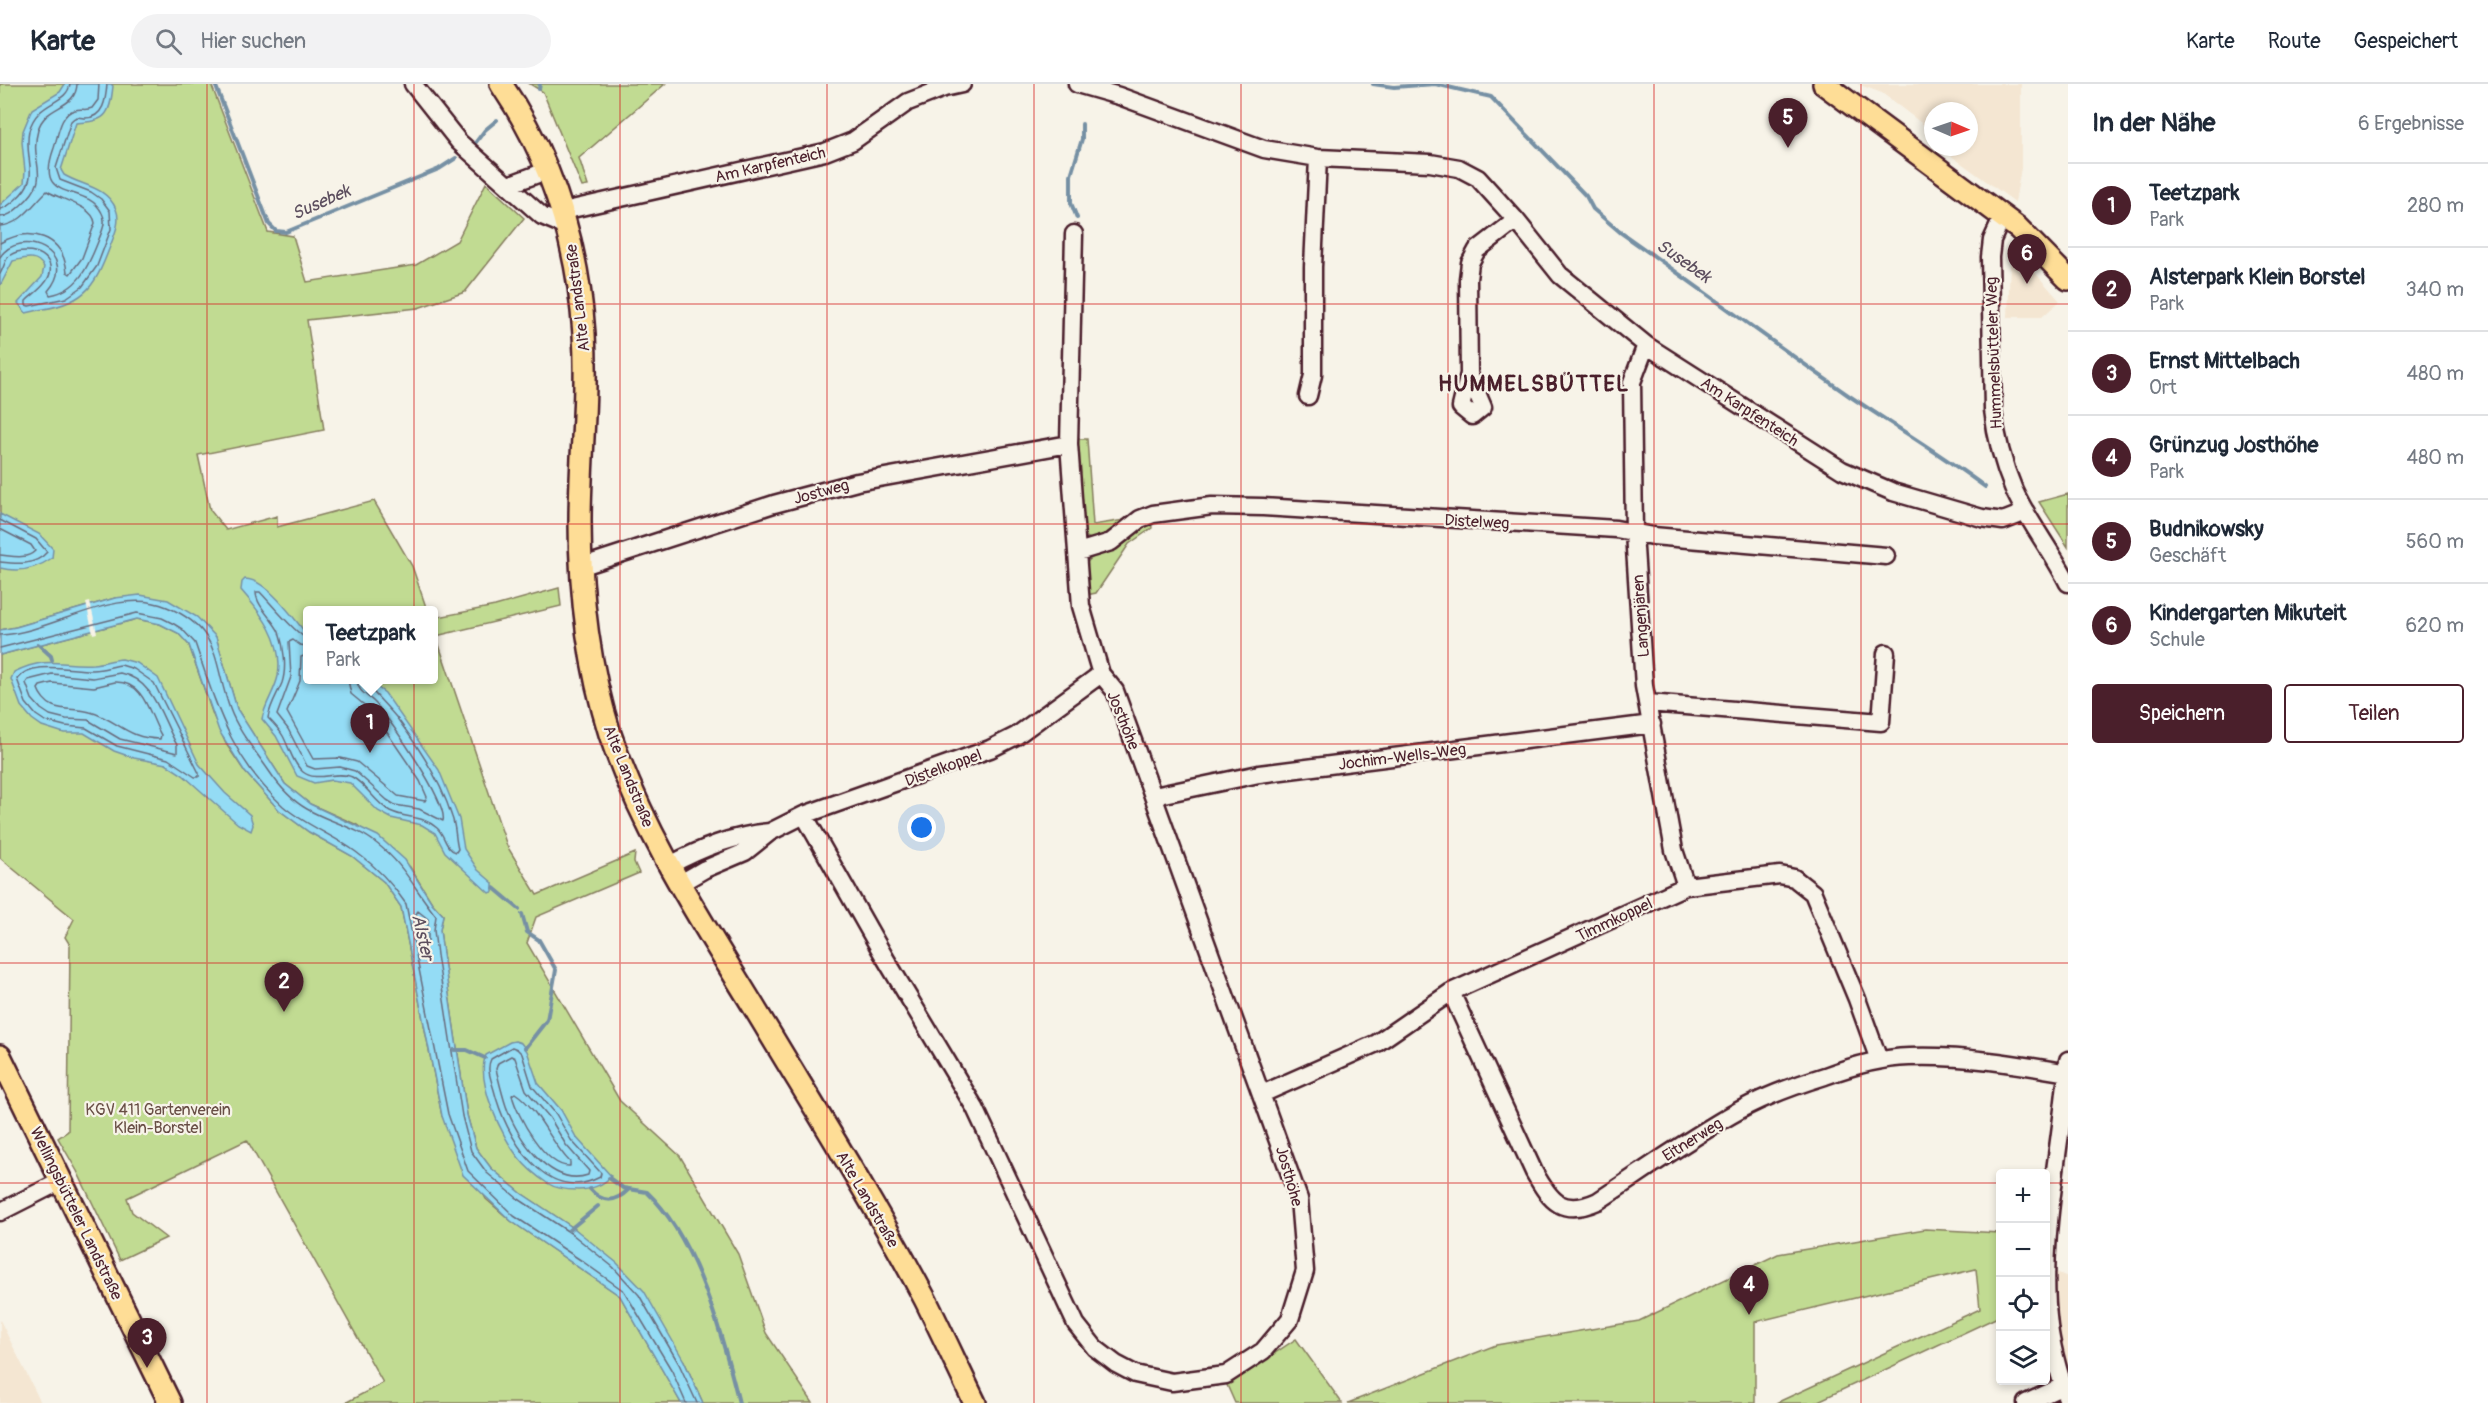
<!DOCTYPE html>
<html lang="de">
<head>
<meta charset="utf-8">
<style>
	:root { --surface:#fff; --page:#f2f2f3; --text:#1f2937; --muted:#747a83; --line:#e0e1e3; --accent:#4a1f2b }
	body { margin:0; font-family:Pangolin,sans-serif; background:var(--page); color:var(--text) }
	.controls { position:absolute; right:18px; bottom:18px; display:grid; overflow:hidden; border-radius:6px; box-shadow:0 3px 9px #0003 }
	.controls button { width:54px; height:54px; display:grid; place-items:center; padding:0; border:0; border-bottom:2px solid var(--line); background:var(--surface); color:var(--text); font:30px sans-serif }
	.compass { position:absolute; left:1924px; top:18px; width:54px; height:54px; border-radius:50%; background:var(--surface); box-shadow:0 3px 9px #0003; rotate:92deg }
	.you { position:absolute; left:922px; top:744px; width:21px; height:21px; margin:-15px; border:4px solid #fff; border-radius:50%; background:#1a73e8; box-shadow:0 0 0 9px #1a73e833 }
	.badge { display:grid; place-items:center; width:39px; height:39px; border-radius:50%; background:var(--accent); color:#fff; font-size:20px; font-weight:700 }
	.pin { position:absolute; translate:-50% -50px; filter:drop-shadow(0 2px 3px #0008) }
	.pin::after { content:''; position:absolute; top:32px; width:21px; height:18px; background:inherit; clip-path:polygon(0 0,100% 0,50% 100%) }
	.popup { position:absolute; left:303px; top:522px; width:135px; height:78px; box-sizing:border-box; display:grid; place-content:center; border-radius:6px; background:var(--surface); filter:drop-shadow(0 2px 4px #0005); font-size:20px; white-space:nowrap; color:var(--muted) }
	.popup b { font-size:22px; color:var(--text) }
	.popup::after { content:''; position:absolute; left:50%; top:100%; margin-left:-12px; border:12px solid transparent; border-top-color:var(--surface) }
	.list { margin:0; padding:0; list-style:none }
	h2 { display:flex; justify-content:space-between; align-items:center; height:78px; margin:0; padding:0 24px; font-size:26px }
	h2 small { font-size:20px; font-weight:400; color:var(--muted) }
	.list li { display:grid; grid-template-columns:39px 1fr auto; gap:18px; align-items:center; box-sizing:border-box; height:84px; padding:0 24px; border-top:2px solid var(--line) }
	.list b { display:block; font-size:22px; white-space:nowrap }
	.list p { margin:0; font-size:20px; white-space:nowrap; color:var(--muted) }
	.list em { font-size:20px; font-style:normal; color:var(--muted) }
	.actions { display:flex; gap:12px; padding:18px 24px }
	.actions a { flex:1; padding:14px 0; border:2px solid var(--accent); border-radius:6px; text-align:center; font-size:21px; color:var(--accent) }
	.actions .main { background:var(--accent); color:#fff }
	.icon { flex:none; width:33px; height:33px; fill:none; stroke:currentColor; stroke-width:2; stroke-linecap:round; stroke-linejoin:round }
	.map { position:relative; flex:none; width:2068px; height:1319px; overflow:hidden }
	header { display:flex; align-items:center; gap:36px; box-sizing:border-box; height:84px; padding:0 30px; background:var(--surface); border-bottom:2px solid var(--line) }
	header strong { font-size:28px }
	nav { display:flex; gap:33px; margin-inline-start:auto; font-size:21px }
	.search { width:420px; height:54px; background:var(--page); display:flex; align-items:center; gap:15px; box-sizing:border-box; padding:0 21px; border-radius:33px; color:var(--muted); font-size:22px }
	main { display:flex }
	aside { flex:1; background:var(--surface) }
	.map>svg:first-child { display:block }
	.built { fill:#f4e6d2 }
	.green { fill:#c1db92; stroke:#867d5e; stroke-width:1.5 }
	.water { fill:#94dcf5; stroke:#7690a4; stroke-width:1.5 }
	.pier { fill:#f7f3e8 }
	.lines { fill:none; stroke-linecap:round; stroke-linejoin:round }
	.shore { stroke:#686b7c; stroke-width:1.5 }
	.stream { stroke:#7690a4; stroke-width:4 }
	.minor-casing { stroke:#4a1f2b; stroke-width:21 }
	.major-casing { stroke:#4a1f2b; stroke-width:26 }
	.minor { stroke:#f7f3e8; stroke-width:16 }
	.major { stroke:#fedd96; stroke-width:21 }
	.grid { fill:none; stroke:#d62828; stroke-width:1.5; stroke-opacity:0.55 }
	.labels { text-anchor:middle; stroke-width:4.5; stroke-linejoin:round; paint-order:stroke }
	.street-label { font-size:16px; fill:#4a1f2b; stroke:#f7f3e8 }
	.park-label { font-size:16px; fill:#684e45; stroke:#f7f3e8 }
	.water-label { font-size:18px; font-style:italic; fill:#5c4e5e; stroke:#f7f3e8 }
	.district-label { font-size:22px; font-weight:bold; letter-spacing:1.5px; fill:#4a1f2b; stroke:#f7f3e8 }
</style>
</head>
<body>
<header>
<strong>Karte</strong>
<div class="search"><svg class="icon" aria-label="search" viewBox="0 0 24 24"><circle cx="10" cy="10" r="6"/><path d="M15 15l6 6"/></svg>Hier suchen</div>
<nav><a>Karte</a><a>Route</a><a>Gespeichert</a></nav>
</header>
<main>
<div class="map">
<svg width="2068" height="1319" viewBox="0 0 2068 1319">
	<rect width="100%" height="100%" fill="#f7f3e8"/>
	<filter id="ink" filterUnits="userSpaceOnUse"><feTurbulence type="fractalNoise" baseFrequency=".0167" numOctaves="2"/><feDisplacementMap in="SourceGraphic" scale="12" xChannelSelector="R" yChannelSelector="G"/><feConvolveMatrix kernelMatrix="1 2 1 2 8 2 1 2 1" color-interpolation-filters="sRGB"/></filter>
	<g filter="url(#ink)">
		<path class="built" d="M 1857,0 L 2021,0 L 2021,84 L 2015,118 L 1939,63 L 1969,63 L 1969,27 L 1933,27 L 1933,48 L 1882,9 Z
			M 2020,176 L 2030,183 L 2060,217 L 2042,233 L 2008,233 L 2010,180 Z
			M 2046,1184 L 2068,1193 L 2068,1319 Z
			M 0,1236 L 41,1319 L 0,1319 Z"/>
		<path class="green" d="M 0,0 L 211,0 L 268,148 L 293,152 L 307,198 L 416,181 L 457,157 L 486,99 L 524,134 L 465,208 L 418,224 L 307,236 L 324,346 L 198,371 L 210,426 L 226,446 L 277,432 L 277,443 L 374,417 L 412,482 L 427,526 L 307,526 L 307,596 L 433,596 L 433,534 L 495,522 L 559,504 L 561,522 L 436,552 L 507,762 L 537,811 L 635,769 L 634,778 L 639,789 L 536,833 L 527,859 L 620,1017 L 680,1072 L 738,1170 L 766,1249 L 813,1319 L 703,1319 L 684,1277 L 575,1145 L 521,1109 L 491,1084 L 476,1064 L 467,1031 L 443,870 L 440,846 L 443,831 L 432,819 L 410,783 L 357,741 L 310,720 L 285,700 L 237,625 L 216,553 L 115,514 L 16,543 L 0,546 Z
			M 530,0 L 665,0 L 579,74 L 588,102 L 582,103 L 543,8 Z
			M 1077,355 L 1087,355 L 1093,441 L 1125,436 L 1107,452 L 1093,457 L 1085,452 L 1082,443 Z
			M 2068,410 L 2068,463 L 2039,418 Z
			M 1151,437 L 1152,444 L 1129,460 L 1096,509 L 1086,511 L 1085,481 L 1090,475 Z
			M 137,535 L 160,540 L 178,549 L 189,561 L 213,631 L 226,660 L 245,688 L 279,726 L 309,748 L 352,772 L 384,798 L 401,823 L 442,1032 L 486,1115 L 511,1137 L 620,1212 L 681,1319 L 345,1319 L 383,1299 L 247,1056 L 127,1114 L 132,1128 L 166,1154 L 120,1176 L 77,1087 L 58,1054 L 68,1047 L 70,861 L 65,853 L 74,835 L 0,774 L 0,571 Z
			M 1925,1145 L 2000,1149 L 2000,1232 L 1814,1319 L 1776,1319 L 1980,1225 L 1976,1185 L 1755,1238 L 1755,1319 L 1348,1319 L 1496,1261 L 1639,1237 L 1778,1170 Z
			M 1296,1255 L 1342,1319 L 1235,1319 L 1227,1301 Z"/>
		<path class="water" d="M 65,0 L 111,0 L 113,2 C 110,33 105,37 76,39 L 61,86 L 64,91 C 82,102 106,102 116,125 C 121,137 115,149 111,160 C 96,200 87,218 44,225 C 37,226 32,228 26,229 L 18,219 L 42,193 L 44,183 C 36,170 26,174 13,177 L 0,202 L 0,121 L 24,99 L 25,87 L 22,58 L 23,47 L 32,25 L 60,8 Z
			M 0,430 L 39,450 L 53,465 L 52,474 C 36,485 19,489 0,484 Z
			M 245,495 C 266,495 295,535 307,551 L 307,596 L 367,596 L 385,609 L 439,686 L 459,735 L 464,765 L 478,786 L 493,799 L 493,808 L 489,809 L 445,768 L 435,749 L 422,741 L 391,734 L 378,727 L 350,699 L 332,696 L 314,699 L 297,692 L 276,652 L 262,635 C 265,619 275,607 278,592 C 284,557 261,529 241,506 L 242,498 Z
			M 140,511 L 168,516 L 197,533 L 216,553 L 237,625 L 285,700 L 310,720 L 378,752 L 405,776 L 432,819 L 443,831 L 440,846 L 443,870 L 467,1031 L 476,1064 L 491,1084 L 521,1109 L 575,1145 L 617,1179 L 644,1207 L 684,1277 L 703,1319 L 681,1319 L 620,1212 L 511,1137 L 463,1091 L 442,1032 L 401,823 L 384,798 L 352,772 L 309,748 L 279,726 L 245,688 L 219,647 L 189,561 L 178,549 L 160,540 L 137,535 L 0,571 L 0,546 L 16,543 L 115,514 Z
			M 122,575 L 137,579 L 158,594 L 199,680 L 225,709 L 250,731 L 253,741 L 251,747 L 238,740 L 183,691 L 166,680 L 134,674 L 114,667 L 84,649 L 64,649 L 42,642 L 32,635 L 21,622 L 11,595 L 14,588 C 50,571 59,582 93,580 C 103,579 112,576 122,575 Z
			M 515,957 L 521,959 L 527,967 L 538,999 L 561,1026 L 576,1053 L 611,1092 C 604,1101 590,1106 578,1106 C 568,1106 556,1105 547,1099 C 538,1093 526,1083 519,1074 C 502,1054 475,996 486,971 L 510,958 Z"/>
		<path class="pier" d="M 90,518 L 97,549 L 93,550 L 86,519 Z"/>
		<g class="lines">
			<path class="shore" d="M 0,125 C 7,124 10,120 15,116 C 43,92 23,77 29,47 C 37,16 67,21 70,0
				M 0,133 C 9,132 13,128 20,122 C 55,92 28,81 38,46 C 45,20 76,26 77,0
				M 0,142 C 21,141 33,120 47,107 C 61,116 93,122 95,139 L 82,174 L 70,190 L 67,188 C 63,151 30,142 0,159
				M 0,173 C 20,142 81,169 48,207 L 50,211 C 80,206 89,180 99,155 C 102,147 107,138 102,129 C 86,97 33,122 54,64 C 58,52 60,29 75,26 C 81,24 86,27 92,24 L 98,16 L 99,0
				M 0,190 C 3,185 5,177 8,173 C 21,161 54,167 50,189 C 48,200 33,210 26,217 L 26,221 L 29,222 L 66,214 L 82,203 L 97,182 L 111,145 L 110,127 L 101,115 L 91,108 L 60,96 L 56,84 L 71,37 C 76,32 78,33 84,34 C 104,35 106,14 107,0
				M 0,436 L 36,455 L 47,468 C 35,482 17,480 0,478
				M 0,445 L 31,461 L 35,467 C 26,476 12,472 0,471
				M 0,551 C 52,549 116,501 167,523 C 222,546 213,579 230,625 C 238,647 256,668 269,687 C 279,702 291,716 307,725 C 329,738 356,743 376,759 C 404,780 415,806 436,832 L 434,846 L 437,871 L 462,1032 L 471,1067 L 487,1089 L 517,1114 L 572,1150 L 613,1183 L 639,1211 L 679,1280 L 697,1319
				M 307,554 C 298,553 268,516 260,508 L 256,508 C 256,522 273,535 279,548 C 284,563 287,584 282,599 C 277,611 270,621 268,634 C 274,640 279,645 283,652 C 289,663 293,680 303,688 C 317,699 336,686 352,693 C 367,701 375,719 390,727 C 406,735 423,731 437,744 C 445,751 445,765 456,768 L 458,765 C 455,754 456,743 452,733 C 442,700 420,665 399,637 C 393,628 365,601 364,596
				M 307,562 L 300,561 L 293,556 L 289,558 L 291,593 L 277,631 L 288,645 L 307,682 L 315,685 L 340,683 L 355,687 L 387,716 L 395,721 L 419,725 L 443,737 C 448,718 391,637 376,620 C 368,611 358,609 357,596
				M 0,564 L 137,529 L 162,534 L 174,540 L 182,545 L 195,559 C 217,623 231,674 283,722 C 305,741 333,751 356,768 C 377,783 392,799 406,820 L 448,1030 L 468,1087 L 514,1132 L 582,1177 L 624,1207 L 672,1287 L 686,1319
				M 307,571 L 301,573 L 300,597 L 287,628 L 313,675 L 341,674 L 357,678 L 398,712 L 425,717 L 427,713 L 420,697 L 386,647 L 369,625 L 351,610 L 348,596
				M 121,581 L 134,585 L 154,599 L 199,689 L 199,693 L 195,693 L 168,675 L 117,662 L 86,644 L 65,642 L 45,637 L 36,631 L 26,619 L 17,595 C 32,575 72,587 93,586 C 103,586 112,582 121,581 Z
				M 120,589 C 155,596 161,634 177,661 L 177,669 L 120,655 L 88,636 L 66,635 L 50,631 L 41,625 L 32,615 L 26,599 L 28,596 L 52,590 L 93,594 Z
				M 115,598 C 145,597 149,631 161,651 L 160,655 C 126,655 117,635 90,628 C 78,624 65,627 53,622 C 46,619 40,611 38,605 L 40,602 L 52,599 L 94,603 Z
				M 418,827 L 428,835 L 428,857 L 425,860 L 422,857 L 416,830 Z
				M 512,963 L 517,965 L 522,970 L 532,1002 L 556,1030 L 571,1056 L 601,1089 L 600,1093 C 545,1122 505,1051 494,1006 C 491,995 486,985 491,975 Z
				M 511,972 L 515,974 L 526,1006 L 550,1034 L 566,1061 L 589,1087 L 588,1091 C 550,1104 516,1052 506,1022 C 502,1010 499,997 496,985 L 498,979 Z
				M 515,1009 C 539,1025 550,1058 570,1078 L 570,1082 C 546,1084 517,1032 512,1011 Z"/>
			<path class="stream" d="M 215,0 L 269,140 L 276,147 L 286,148 L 439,85 L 456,74
				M 1373,0 L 1394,3 L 1435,0 L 1491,13 L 1586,112 L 1593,125 L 1620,148 C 1697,202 1772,258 1848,311 C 1894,342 1941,370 1985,403
				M 539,5 L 540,0
				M 476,58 L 485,46 L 497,36
				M 1077,134 L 1071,119 L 1071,91 L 1082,55 L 1082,40
				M 38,560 L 51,572 L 52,576
				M 494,804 L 519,825
				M 522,830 L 527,848 L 539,856 L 556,886 L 547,936 L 525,964
				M 454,966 L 467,966 L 485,974
				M 609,1094 L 623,1104 L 647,1108 C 697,1155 723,1254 739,1319
				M 590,1105 C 602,1119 615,1119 628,1106
				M 569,1146 L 598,1122"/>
			<g class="minor-casing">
				<path id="minor" d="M 413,0 L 459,58 L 542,132 L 568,143
					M 1077,0 L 1119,12 L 1264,65 L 1318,74 L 1430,79 L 1459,84 L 1478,94 L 1516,136 L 1560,191 L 1646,261 L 1842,386 L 1893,408 L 1982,434 L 2003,437 L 2026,428
					M 508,101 L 546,87
					M 563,127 L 825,68 L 853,57 L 908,18 L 944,4 L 962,0
					M 2003,132 L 1992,156 L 1990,173 L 1993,326 C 1996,354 2003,380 2014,406 C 2029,439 2052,467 2068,499
					M 1646,261 L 1632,298 L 1634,449 L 1644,602 L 1674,766 L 1686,802
					M 1469,290 L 1483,323 L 1472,332 L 1461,323 L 1469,290 L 1468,195 L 1470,179 L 1477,166 L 1516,136
					M 1308,312 L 1313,291 L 1313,183 L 1318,74
					M 1078,468 L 1111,458 L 1140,435 L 1153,430 L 1212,422 L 1263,423 L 1616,445 L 1653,452 L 1886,472
					M 580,483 L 774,420 L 857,398 L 1069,360
					M 1648,619 L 1881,638 L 1886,569
					M 1154,712 L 1259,690 L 1652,640
					M 804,731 L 885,874 L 975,1024 L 1076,1240 L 1095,1264 L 1116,1280 L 1135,1290 L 1172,1298 L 1226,1291 L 1263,1267 L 1290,1235 L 1305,1187 L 1299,1115 L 1115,607 L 1101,590 L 1081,522 L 1069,360 L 1074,150
					M 668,782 C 702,764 731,752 770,748
					M 679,800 L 705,785 L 745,768 L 770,748 L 804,731 L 990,665 L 1016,652 L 1101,590
					M 1451,908 L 1534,1088 C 1551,1118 1562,1133 1598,1117 C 1645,1086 1691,1053 1740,1026 C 1767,1011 1796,1001 1825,992 C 1852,982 1880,974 1909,973 C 1962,971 2016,980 2068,989
					M 2068,976 C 2062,1064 2038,1153 2049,1242 C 2052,1267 2060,1293 2068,1318
					M 1262,1010 L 1377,959 L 1451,908 L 1686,802 L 1780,791 L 1794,794 L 1813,809 L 1857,915 L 1879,976
					M 0,1128 L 61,1097
					M 2026,1319 L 2063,1302"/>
			</g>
			<g class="major-casing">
				<path id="major" d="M 501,0 C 552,75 578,160 584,250 C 588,312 580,375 580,437 C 580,510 588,580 610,650 C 646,757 711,851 769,948 C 822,1036 877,1124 925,1215 C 942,1249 958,1284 975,1319
					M 1824,0 L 2018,144 L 2068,195
					M 0,972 L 170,1319"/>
			</g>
			<use href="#minor" class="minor"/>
			<use href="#major" class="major"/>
		</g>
	</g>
	<path class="grid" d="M 207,0 L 207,1319M 414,0 L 414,1319M 620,0 L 620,1319M 827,0 L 827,1319M 1034,0 L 1034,1319M 1241,0 L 1241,1319M 1448,0 L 1448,1319M 1654,0 L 1654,1319M 1861,0 L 1861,1319M 0,220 L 2068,220M 0,440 L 2068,440M 0,660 L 2068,660M 0,879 L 2068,879M 0,1099 L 2000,1099M 2046,1099 L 2068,1099"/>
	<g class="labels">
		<g class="street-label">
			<text transform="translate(770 80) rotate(-13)" y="6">Am Karpfenteich</text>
			<text transform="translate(577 214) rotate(-97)" y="6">Alte Landstraße</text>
			<text transform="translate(1993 269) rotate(-92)" y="6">Hummelsbütteler Weg</text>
			<text transform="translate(1750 327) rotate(33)" y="6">Am Karpfenteich</text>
			<text transform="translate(821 407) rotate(-15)" y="6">Jostweg</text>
			<text transform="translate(1477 437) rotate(3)" y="6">Distelweg</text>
			<text transform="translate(1640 532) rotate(-94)" y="6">Langenjären</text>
			<text transform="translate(1124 636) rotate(68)" y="6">Josthöhe</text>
			<text transform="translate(1402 672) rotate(-7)" y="6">Jochim-Wells-Weg</text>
			<text transform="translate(943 683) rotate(-20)" y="6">Distelkoppel</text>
			<text transform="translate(629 692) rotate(68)" y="6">Alte Landstraße</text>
			<text transform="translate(1614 835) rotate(-25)" y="6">Timmkoppel</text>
			<text transform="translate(1692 1055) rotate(-32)" y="6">Eitnerweg</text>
			<text transform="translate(1290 1092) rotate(74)" y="6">Josthöhe</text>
			<text transform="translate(868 1115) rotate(60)" y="6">Alte Landstraße</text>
			<text transform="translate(77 1129) rotate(64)" y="6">Wellingsbütteler Landstraße</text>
		</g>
		<g class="park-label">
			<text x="158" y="1031">KGV 411 Gartenverein<tspan x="158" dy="18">Klein-Borstel</tspan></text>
		</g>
		<g class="water-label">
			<text transform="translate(321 118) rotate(-24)" y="6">Susebek</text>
			<text transform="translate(1684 177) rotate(35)" y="6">Susebek</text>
			<text transform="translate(423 853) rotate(77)" y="6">Alster</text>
		</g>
		<g class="district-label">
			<text x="1534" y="307">HUMMELSBÜTTEL</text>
		</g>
	</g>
</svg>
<div class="controls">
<button>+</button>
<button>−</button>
<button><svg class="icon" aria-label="locate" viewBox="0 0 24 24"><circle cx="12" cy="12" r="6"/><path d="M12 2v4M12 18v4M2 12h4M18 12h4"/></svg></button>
<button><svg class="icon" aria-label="layers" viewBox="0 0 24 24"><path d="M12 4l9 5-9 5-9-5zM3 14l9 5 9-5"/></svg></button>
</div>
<svg class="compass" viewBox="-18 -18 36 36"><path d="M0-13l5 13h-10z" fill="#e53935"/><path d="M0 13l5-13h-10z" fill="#747a83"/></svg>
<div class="you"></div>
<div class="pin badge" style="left:370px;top:669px">1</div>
<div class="popup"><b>Teetzpark</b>Park</div>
<div class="pin badge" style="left:284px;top:928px">2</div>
<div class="pin badge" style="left:147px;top:1284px">3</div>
<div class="pin badge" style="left:1749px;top:1231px">4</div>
<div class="pin badge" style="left:1788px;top:64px">5</div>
<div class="pin badge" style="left:2027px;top:200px">6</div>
</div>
<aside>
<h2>In der Nähe<small>6 Ergebnisse</small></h2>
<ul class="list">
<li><span class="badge">1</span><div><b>Teetzpark</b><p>Park</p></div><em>280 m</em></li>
<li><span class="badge">2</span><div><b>Alsterpark Klein Borstel</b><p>Park</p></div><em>340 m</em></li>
<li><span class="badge">3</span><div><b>Ernst Mittelbach</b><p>Ort</p></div><em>480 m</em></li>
<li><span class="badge">4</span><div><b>Grünzug Josthöhe</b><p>Park</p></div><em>480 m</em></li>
<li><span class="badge">5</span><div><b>Budnikowsky</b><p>Geschäft</p></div><em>560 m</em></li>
<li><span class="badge">6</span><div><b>Kindergarten Mikuteit</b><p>Schule</p></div><em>620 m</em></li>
</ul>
<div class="actions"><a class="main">Speichern</a><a>Teilen</a></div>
</aside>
</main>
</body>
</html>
